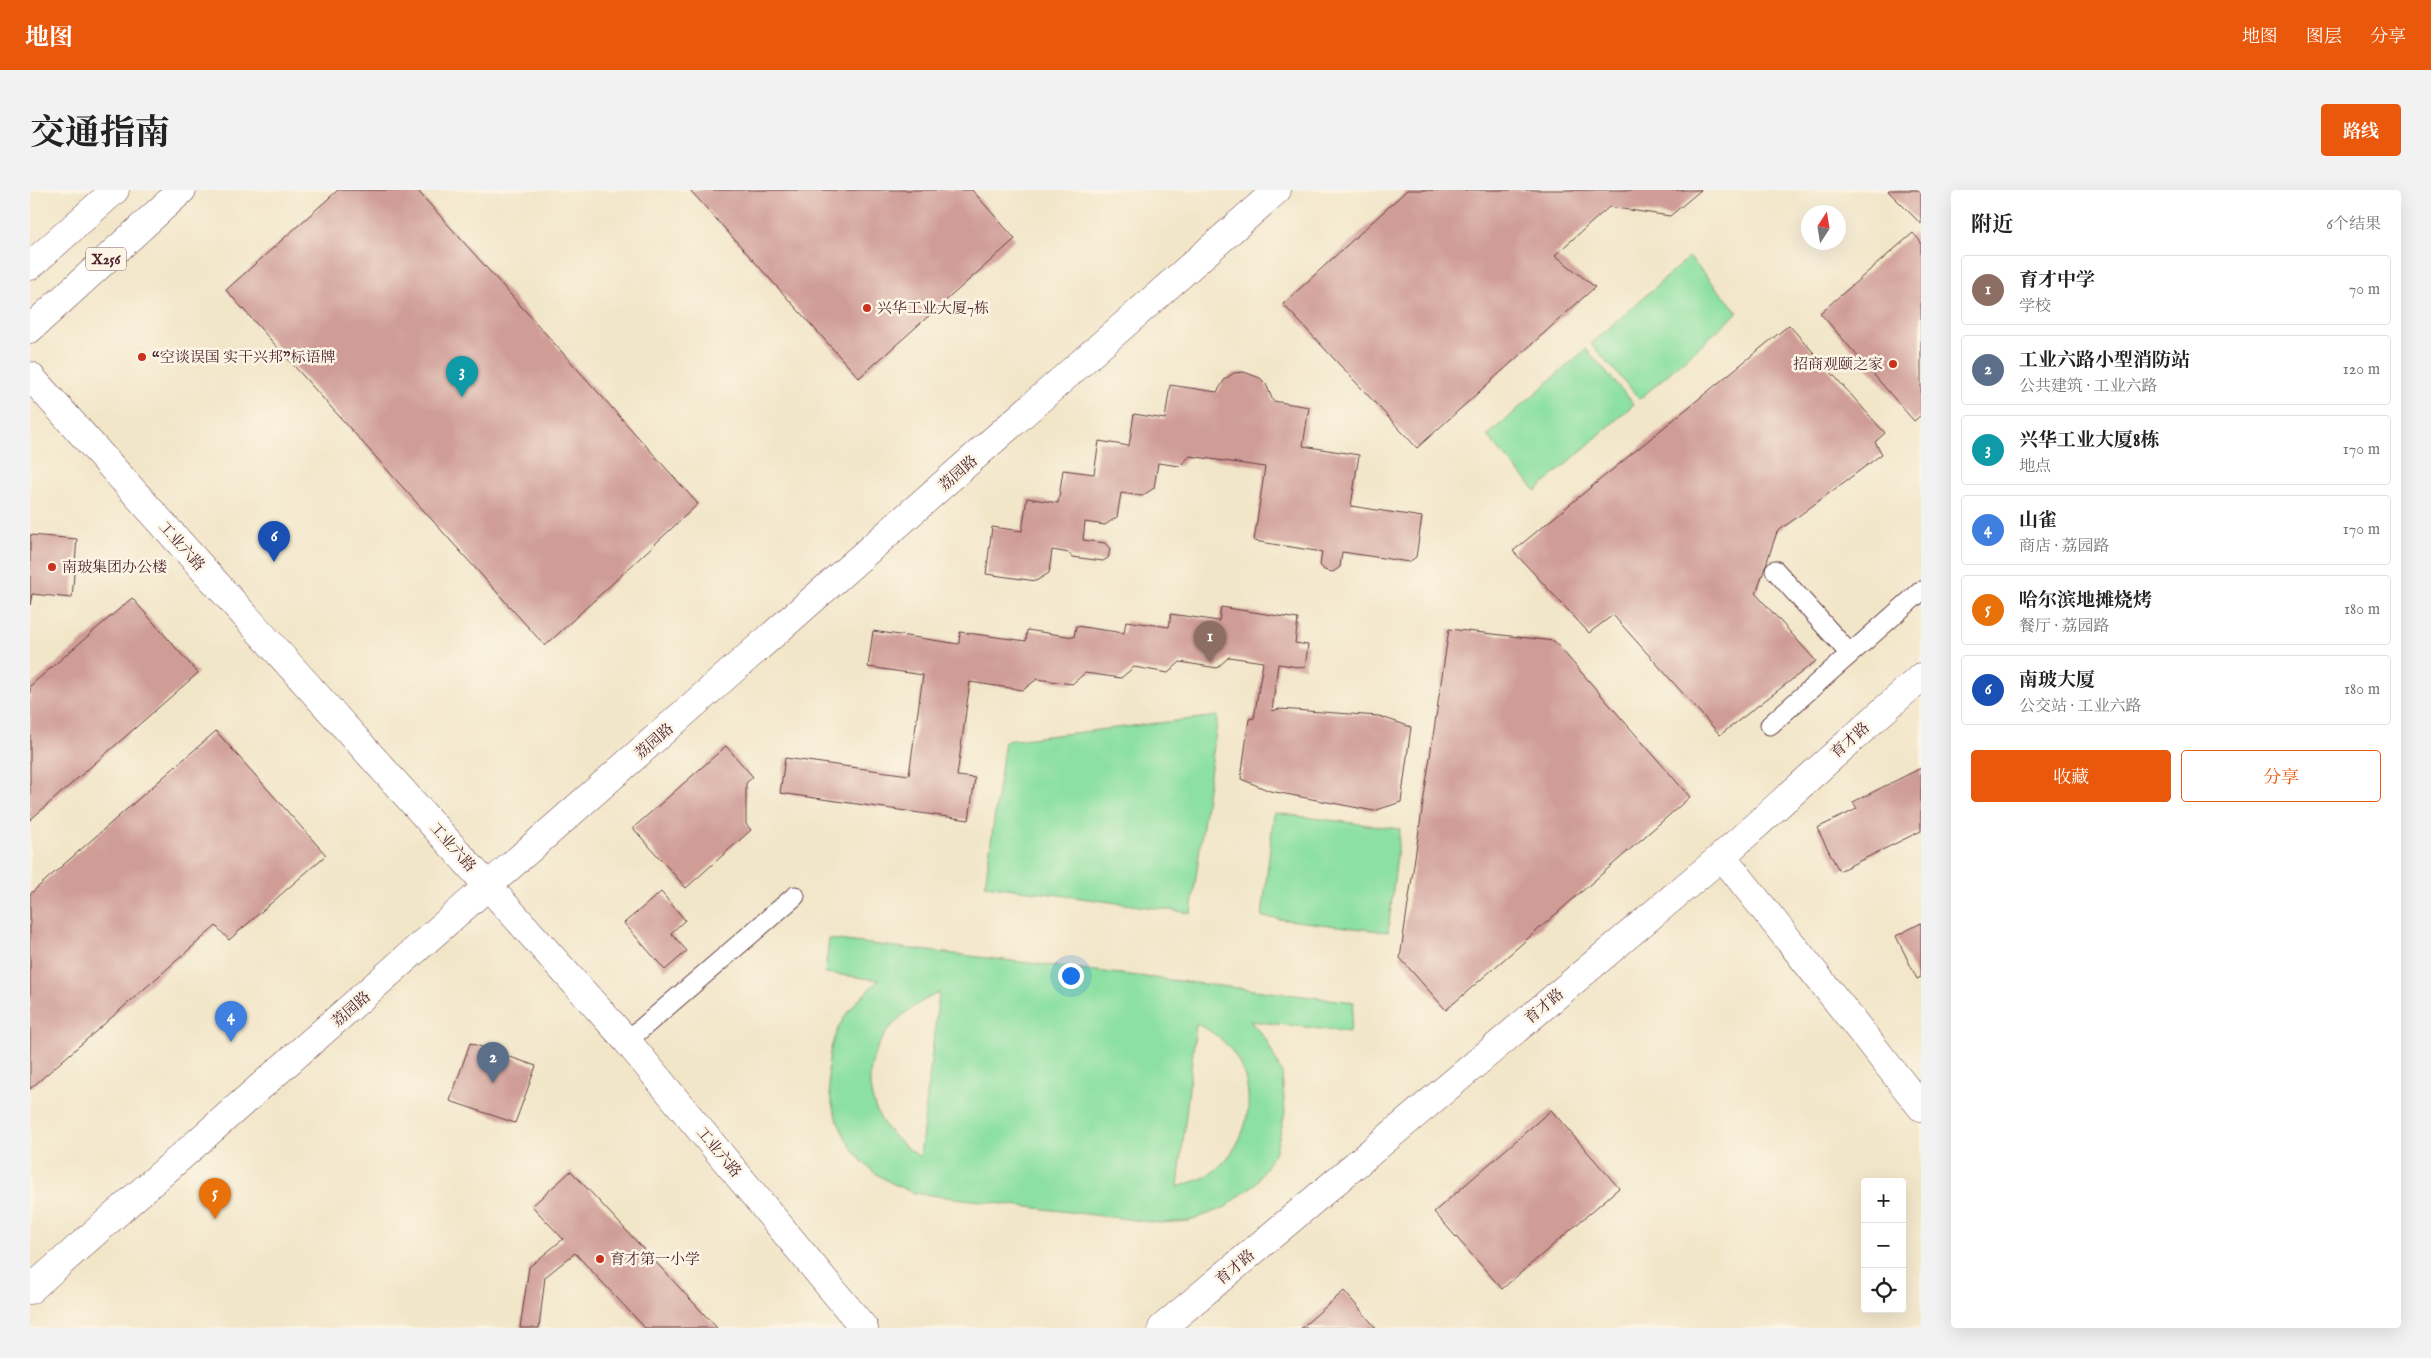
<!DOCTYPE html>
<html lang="zh">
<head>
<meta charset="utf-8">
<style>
	:root { --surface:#fff; --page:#f2f2f2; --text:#222; --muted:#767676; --line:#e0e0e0; --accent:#ea580c }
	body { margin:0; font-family:"IM FELL English","Noto Serif SC",serif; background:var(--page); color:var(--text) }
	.controls { position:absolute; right:15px; bottom:15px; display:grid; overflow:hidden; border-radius:5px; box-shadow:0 5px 20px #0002 }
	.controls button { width:45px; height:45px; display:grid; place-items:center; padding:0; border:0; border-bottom:1px solid var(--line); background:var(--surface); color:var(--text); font:25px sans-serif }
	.compass { position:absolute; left:1771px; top:15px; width:45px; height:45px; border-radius:50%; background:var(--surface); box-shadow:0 5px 20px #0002; rotate:12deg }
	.you { position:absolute; left:1040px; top:785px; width:18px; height:18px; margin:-12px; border:4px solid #fff; border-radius:50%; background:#1a73e8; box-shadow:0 0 0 8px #1a73e833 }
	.badge { display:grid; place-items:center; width:32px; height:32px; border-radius:50%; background:var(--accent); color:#fff; font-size:16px; font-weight:700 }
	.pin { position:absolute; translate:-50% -41px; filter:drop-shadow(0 1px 2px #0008) }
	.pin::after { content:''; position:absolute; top:26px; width:18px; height:15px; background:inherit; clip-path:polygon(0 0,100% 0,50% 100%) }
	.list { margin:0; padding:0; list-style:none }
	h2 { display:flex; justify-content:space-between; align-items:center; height:65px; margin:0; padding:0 20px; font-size:21px }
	h2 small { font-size:16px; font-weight:400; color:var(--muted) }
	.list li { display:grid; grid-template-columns:32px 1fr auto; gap:15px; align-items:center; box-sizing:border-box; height:70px; margin:0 10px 10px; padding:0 10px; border:1px solid var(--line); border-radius:5px }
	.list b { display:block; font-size:19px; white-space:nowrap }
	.list p { margin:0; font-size:16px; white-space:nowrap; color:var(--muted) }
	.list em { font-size:16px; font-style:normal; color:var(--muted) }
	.actions { display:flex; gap:10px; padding:15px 20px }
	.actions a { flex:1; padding:11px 0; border:1px solid var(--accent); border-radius:5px; text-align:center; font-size:18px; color:var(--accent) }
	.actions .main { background:var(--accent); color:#fff }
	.icon { flex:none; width:28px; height:28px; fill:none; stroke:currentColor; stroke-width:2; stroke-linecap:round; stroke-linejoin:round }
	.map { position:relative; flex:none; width:1891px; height:1138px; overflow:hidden; border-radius:5px }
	header { display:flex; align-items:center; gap:30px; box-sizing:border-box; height:70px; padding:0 25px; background:var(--accent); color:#fff }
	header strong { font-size:24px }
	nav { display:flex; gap:28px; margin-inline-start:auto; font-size:18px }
	.intro { display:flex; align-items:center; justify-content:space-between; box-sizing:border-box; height:120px; padding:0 30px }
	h1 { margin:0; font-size:35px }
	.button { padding:12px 22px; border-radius:5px; background:var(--accent); color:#fff; font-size:18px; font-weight:700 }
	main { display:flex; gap:30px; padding:0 30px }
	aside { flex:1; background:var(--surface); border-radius:5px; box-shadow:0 5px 20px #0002 }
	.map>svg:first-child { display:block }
	.green { fill:#8ce0a2; stroke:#6b8066; fill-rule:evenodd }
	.building { fill:#cf9c96 }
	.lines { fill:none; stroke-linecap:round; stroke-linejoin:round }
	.lane-casing { stroke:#633d43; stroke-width:21 }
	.street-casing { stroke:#633d43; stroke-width:29 }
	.secondary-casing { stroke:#633d43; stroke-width:29 }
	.primary-casing { stroke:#633d43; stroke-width:29 }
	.lane { stroke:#fff; stroke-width:19 }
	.street { stroke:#fff; stroke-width:28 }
	.secondary { stroke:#fff; stroke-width:28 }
	.primary { stroke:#fff; stroke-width:28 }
	.poi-dot { fill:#c8321e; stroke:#fcf5e5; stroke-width:2 }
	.labels { text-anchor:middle; stroke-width:5; stroke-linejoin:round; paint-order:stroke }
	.shield { fill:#fcf5e5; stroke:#7f5f63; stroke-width:1 }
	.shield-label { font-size:14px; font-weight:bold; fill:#4a1f2b }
	.poi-label { font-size:15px; fill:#4a1f2b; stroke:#fcf5e5; text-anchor:start }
	.street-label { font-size:15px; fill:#4a1f2b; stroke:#fcf5e5 }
</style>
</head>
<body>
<header>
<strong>地图</strong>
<nav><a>地图</a><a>图层</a><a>分享</a></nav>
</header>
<div class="intro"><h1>交通指南</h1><a class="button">路线</a></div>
<main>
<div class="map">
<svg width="1891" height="1138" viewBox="0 0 1891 1138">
	<rect width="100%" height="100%" fill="#fcf5e5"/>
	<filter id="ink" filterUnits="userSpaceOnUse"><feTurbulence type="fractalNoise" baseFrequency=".02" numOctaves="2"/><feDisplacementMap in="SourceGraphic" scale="10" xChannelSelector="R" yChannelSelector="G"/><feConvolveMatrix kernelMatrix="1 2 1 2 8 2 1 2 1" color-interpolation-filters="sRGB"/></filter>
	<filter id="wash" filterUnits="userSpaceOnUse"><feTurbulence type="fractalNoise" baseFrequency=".0096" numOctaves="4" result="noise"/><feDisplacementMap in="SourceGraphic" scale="20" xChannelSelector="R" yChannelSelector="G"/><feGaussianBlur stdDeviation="1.12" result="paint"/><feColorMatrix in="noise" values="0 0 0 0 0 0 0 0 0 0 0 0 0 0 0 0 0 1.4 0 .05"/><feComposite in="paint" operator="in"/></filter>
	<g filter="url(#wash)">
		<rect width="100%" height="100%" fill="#f2e6c9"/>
		<path class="green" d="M 1659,67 L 1708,122 L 1610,209 L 1561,154 Z
			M 1556,159 L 1604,214 L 1506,301 L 1457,246 Z
			M 1188,526 L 1161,723 L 955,695 L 975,551 Z
			M 1244,623 L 1370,639 L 1358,742 L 1232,727 Z
			M 799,749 L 1324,812 L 1320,842 L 1220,831 L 1236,849 L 1252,884 L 1255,923 L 1246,960 L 1226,993 L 1196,1017 L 1160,1031 L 1129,1033 L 884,1003 C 865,995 846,987 832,971 C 800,935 786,877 811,833 C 821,816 834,804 849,790 L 795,783 ZM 909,803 L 890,967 C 876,957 862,947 853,933 C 819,878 856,825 909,803 ZM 1166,834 C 1230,860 1236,944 1180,984 C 1171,990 1158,993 1148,997 Z"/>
		<g id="blocks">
			<path class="building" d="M 308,0 L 387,0 L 668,314 L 515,456 L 196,100 Z
				M 660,0 L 942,0 L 985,49 L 829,188 Z
				M 1377,0 L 1671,0 L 1640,26 L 1579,17 L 1525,65 L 1565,97 L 1387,258 L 1253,114 Z
				M 1859,0 L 1891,0 L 1891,34 L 1858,1 Z
				M 1883,43 L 1891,52 L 1891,225 L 1884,231 L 1790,123 Z
				M 1759,135 L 1855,243 L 1845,252 L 1852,264 L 1747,342 L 1726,404 L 1786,471 L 1690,545 L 1583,425 L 1559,443 L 1483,361 Z
				M 1214,182 L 1230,188 L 1236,194 L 1243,211 L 1279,217 L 1273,256 L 1329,265 L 1321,316 L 1392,327 L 1386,367 L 1379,372 L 1312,362 L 1310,377 L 1303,382 L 1294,380 L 1290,375 L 1292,362 L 1224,351 L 1235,277 L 1160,266 L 1150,276 L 1128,273 L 1124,298 L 1112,306 L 1091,303 L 1087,327 L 1075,335 L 1055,332 L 1053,350 L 1075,353 L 1080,359 L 1078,368 L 1073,371 L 1042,367 L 1039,363 L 1022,360 L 1019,383 L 1006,391 L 956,384 L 962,337 L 992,341 L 997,308 L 1028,313 L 1033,280 L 1064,284 L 1069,251 L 1099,256 L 1104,224 L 1135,229 L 1140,195 L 1187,202 L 1195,189 L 1204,183 Z
				M 0,345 L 47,349 L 42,408 L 2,404 L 0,415 Z
				M 102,408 L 168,483 L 0,630 L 0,496 Z
				M 1191,417 L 1268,429 L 1265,453 L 1278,455 L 1275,478 L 1248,474 L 1242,521 L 1249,519 L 1349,526 L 1381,537 L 1371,612 L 1344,621 L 1240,601 L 1211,589 L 1219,529 L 1224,528 L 1233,472 L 1199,467 L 1187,478 L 1150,472 L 1138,483 L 1104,477 L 1091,488 L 1055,483 L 1042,494 L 1007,489 L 993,500 L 940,492 L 927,586 L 945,588 L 939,630 L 750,603 L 755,568 L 879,585 L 893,485 L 838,477 L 843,441 L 929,454 L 930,442 L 996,451 L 997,440 L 1044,447 L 1046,436 L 1094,443 L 1096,431 L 1139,437 L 1141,424 L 1189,431 Z
				M 1419,439 L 1524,451 L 1660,607 L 1416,820 L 1370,768 Z
				M 186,541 L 296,665 L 199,750 L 186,736 L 0,899 L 0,704 Z
				M 696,556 L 723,587 L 716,593 L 716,634 L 721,640 L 656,698 L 603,638 Z
				M 1891,578 L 1891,641 L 1809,681 L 1787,638 L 1827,619 L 1823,612 Z
				M 631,702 L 655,730 L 641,743 L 657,761 L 635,780 L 594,733 Z
				M 1891,733 L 1891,787 L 1887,789 L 1866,746 Z
				M 440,853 L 506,876 L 485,933 L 420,911 Z
				M 1521,920 L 1589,998 L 1472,1099 L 1404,1022 Z
				M 541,981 L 687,1138 L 615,1138 L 545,1063 L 515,1087 L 509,1138 L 490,1138 L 499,1077 L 533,1049 L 502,1016 Z
				M 1314,1101 L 1346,1138 L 1271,1138 Z"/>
		</g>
	</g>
	<g filter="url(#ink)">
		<use href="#blocks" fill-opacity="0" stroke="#633d43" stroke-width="1"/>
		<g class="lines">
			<g class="lane-casing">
				<path id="lane" d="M 1745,380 L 1820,464
					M 1740,535 L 1891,401
					M 597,851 L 765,706"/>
			</g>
			<g class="street-casing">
				<path id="street" d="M 1692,666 L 1891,917
					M 1132,1138 L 1692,666 L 1891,487"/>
			</g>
			<g class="secondary-casing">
				<path id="secondary" d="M 0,186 L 597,851 L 834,1138
					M 0,1100 L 1247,0"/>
			</g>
			<g class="primary-casing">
				<path id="primary" d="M 0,76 L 85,0
					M 0,139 L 152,0"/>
			</g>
			<use href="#lane" class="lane"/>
			<use href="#street" class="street"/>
			<use href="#secondary" class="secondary"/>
			<use href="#primary" class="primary"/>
		</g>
	</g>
	<g class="poi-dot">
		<circle cx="837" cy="118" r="5"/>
		<circle cx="112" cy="167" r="5"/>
		<circle cx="1863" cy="174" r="5"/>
		<circle cx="22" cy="377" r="5"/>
		<circle cx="570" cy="1069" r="5"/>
	</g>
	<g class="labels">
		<rect class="shield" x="56" y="57.5" width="40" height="23" rx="4"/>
		<g class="shield-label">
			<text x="76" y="74">X256</text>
		</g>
		<g class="poi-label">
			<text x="847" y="123">兴华工业大厦7栋</text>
			<text x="122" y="172">“空谈误国 实干兴邦”标语牌</text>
			<text x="1853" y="179" text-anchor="end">招商观颐之家</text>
			<text x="32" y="382">南玻集团办公楼</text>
			<text x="580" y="1074">育才第一小学</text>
		</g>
		<g class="street-label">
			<text transform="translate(928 283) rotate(-41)" y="5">荔园路</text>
			<text transform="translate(152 356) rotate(48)" y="5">工业六路</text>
			<text transform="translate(1820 550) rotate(-42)" y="5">育才路</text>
			<text transform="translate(624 551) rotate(-41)" y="5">荔园路</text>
			<text transform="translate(423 657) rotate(48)" y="5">工业六路</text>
			<text transform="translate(1514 816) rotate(-40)" y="5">育才路</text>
			<text transform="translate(321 819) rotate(-41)" y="5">荔园路</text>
			<text transform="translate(689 962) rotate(50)" y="5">工业六路</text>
			<text transform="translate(1205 1077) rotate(-40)" y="5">育才路</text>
		</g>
	</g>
</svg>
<div class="controls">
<button>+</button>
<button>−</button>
<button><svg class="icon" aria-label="locate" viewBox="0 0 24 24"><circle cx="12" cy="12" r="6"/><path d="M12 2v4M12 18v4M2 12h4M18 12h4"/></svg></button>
</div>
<svg class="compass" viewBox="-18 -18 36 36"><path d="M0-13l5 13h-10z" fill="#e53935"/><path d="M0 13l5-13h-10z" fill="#767676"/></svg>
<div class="you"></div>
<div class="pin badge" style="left:1180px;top:472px;background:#8d6e63">1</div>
<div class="pin badge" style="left:463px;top:893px;background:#5c6f8a">2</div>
<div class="pin badge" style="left:432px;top:207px;background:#0f9aa8">3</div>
<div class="pin badge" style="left:201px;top:852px;background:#3f7fe0">4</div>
<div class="pin badge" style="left:185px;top:1029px;background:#e8710a">5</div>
<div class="pin badge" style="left:244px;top:372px;background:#1a4fb4">6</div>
</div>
<aside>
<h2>附近<small>6个结果</small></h2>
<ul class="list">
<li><span class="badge" style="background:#8d6e63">1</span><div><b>育才中学</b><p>学校</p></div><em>70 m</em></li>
<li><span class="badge" style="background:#5c6f8a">2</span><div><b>工业六路小型消防站</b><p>公共建筑 · 工业六路</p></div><em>120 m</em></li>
<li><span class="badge" style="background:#0f9aa8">3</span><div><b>兴华工业大厦8栋</b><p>地点</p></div><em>170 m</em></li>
<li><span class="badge" style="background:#3f7fe0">4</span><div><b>山雀</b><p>商店 · 荔园路</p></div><em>170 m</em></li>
<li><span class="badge" style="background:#e8710a">5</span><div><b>哈尔滨地摊烧烤</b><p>餐厅 · 荔园路</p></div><em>180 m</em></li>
<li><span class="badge" style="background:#1a4fb4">6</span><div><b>南玻大厦</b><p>公交站 · 工业六路</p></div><em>180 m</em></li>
</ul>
<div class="actions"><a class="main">收藏</a><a>分享</a></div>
</aside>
</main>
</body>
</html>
